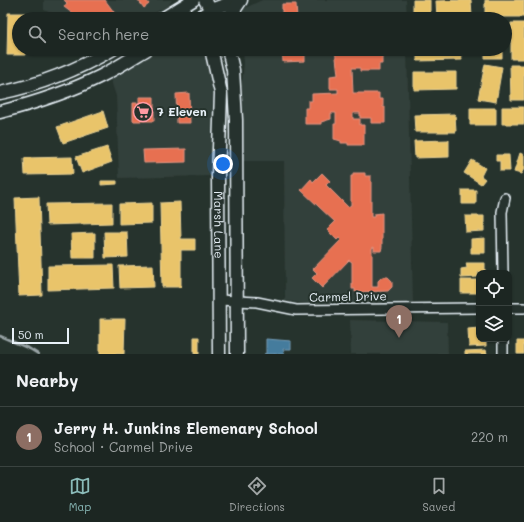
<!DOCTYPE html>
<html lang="en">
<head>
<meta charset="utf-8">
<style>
	:root { --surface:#1c2622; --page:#252e2a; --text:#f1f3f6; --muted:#a0a5a5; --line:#3a4340; --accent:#8bbbb9 }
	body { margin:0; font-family:Mali,sans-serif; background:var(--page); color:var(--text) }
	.controls { position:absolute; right:12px; bottom:12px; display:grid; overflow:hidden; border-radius:8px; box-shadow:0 1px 3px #0004 }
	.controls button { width:36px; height:36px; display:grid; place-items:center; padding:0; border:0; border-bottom:1px solid var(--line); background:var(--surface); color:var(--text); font:20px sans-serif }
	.scale { position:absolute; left:12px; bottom:10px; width:57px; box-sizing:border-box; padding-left:4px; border:2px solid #e8f1f8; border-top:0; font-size:11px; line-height:14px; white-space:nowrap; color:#e8f1f8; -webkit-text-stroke:3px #26332d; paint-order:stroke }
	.you { position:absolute; left:223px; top:164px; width:14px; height:14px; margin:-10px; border:3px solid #fff; border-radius:50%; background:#1a73e8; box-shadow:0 0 0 6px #1a73e833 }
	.badge { display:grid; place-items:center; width:26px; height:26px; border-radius:50%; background:var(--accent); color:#fff; font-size:13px; font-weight:700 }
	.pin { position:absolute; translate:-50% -33px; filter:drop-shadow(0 1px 2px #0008) }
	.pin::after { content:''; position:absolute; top:21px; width:14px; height:12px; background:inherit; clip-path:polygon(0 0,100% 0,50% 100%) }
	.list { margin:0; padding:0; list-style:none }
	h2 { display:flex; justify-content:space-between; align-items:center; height:52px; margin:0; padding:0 16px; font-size:17px }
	h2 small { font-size:13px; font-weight:400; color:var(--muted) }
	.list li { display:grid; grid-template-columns:26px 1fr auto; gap:12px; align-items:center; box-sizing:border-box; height:60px; padding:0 16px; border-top:1px solid var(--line) }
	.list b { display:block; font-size:15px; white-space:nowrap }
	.list p { margin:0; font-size:13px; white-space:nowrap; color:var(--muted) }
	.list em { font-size:13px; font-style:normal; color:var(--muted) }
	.icon { flex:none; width:22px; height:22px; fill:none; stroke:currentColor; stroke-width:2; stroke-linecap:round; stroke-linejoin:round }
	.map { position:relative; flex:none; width:524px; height:354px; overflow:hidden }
	.search { position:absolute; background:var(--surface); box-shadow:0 1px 3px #0004; left:12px; right:12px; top:12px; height:44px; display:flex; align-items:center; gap:10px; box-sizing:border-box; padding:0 14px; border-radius:22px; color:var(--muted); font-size:15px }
	.sheet { height:112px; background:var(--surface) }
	nav { display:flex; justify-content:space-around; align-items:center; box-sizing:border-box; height:56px; border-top:1px solid var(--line); background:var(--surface); font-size:11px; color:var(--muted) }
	nav a { display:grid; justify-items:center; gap:2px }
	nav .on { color:var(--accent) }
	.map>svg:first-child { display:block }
	.built { fill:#333f3a }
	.homes { fill:#e9c46a; stroke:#e9d295 }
	.shops { fill:#e76f51; stroke:#e79683 }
	.public { fill:#457b9d; stroke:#769eb8 }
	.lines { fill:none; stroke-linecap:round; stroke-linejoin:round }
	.stream { stroke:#98a3a5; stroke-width:2.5 }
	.minor-casing { stroke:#e8f1f8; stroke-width:12 }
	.secondary-casing { stroke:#e8f1f8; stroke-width:15 }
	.minor { stroke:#26332d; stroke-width:9 }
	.secondary { stroke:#26332d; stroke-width:12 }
	.labels { text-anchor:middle; stroke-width:4; stroke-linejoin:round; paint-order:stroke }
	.poi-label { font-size:12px; font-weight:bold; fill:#e8f1f8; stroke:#26332d; text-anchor:start }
	.street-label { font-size:12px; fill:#e8f1f8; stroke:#26332d }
</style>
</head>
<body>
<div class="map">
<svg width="524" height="354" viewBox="0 0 524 354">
	<rect width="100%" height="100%" fill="#26332d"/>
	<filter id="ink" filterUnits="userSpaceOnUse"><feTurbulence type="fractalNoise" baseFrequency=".025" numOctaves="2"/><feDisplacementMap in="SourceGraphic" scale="8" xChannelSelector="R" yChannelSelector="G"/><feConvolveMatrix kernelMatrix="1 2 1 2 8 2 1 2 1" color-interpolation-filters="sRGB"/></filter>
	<g filter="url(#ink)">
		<path class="built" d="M 44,0 L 172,0 L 168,6 L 143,19 L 65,19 L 44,10 Z
			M 262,0 L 406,0 L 407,19 L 242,19 L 241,10 Z
			M 160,49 L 204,49 L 213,94 L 212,176 L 119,178 L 116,96 L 109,75 Z
			M 243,49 L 407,49 L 413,302 L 307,304 L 285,301 L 284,161 L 241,161 L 243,114 L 241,92 L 244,64 Z
			M 350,320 L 447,322 L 448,354 L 351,354 Z"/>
		<path class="homes" d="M 413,0 L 430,0 L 430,19 L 413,19 Z
			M 471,0 L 472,17 L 437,18 L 436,1 Z
			M 485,0 L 524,0 L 524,17 L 485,17 Z
			M 8,13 L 25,13 L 25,19 L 19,19 L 19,49 L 25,49 L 25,55 L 7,55 Z
			M 511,23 L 524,23 L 524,59 L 511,59 Z
			M 30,49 L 61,49 L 60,54 L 30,53 Z
			M 417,49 L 461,49 L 462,60 L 417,61 Z
			M 485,49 L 502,49 L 502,58 L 485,58 Z
			M 485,64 L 502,67 L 496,102 L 478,99 Z
			M 510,65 L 524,65 L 524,100 L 511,100 Z
			M 414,72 L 456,72 L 456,89 L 414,90 Z
			M 502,107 L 524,107 L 524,124 L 502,124 Z
			M 470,108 L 496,108 L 496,125 L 470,125 Z
			M 103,111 L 108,128 L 63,143 L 57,127 Z
			M 455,114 L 456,132 L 415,132 L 414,115 Z
			M 449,140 L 449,157 L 415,158 L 414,141 Z
			M 107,147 L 112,162 L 82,173 L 76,157 Z
			M 520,153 L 524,155 L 524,169 L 521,174 L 514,172 Z
			M 496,155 L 509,155 L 510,171 L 500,171 L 500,161 L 496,161 Z
			M 72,157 L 73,174 L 25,175 L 24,158 Z
			M 472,160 L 485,168 L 481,176 L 485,179 L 481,184 L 464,173 Z
			M 101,181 L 117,181 L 117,184 L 101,185 Z
			M 462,190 L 476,190 L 476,204 L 462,204 Z
			M 39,197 L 42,295 L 19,296 L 15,198 Z
			M 180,202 L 181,239 L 195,239 L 195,250 L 181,250 L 181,287 L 162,287 L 160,203 Z
			M 112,203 L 112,223 L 47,225 L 46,204 Z
			M 152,203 L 152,223 L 119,224 L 119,204 Z
			M 465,216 L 484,216 L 484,231 L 466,232 Z
			M 104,232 L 127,232 L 128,257 L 105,258 Z
			M 95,233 L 95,258 L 72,258 L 71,234 Z
			M 485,238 L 485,253 L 471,253 L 471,239 Z
			M 466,263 L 485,263 L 485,272 L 478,272 L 478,277 L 461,278 L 461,269 L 467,268 Z
			M 113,265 L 114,288 L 48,290 L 48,266 Z
			M 153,265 L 154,287 L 120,288 L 119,266 Z
			M 461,280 L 479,280 L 479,293 L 461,293 Z
			M 100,319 L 125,319 L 124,354 L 100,354 Z
			M 479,328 L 479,339 L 486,339 L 486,346 L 469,347 L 468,329 Z
			M 194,337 L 199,337 L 199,354 L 194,354 Z
			M 517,341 L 524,341 L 524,354 L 517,354 Z
			M 486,350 L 487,354 L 465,354 L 465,351 Z"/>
		<path class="shops" d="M 64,0 L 105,0 L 119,19 L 80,19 L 64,7 L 67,3 Z
			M 138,0 L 146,0 L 149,4 L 144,8 Z
			M 282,4 L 296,4 L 297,19 L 282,19 Z
			M 282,49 L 305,49 L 305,61 L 283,62 Z
			M 335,49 L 352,49 L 352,51 L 360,51 L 360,49 L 384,49 L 385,56 L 382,56 L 382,64 L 379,64 L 379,71 L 360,71 L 360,68 L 352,68 L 353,93 L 379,93 L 379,99 L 383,99 L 383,107 L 385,107 L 385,123 L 371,123 L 371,118 L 360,118 L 360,113 L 353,113 L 353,119 L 360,119 L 360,125 L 364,125 L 364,145 L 348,145 L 348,143 L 341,143 L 341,141 L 334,139 L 334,124 L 336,124 L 336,113 L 331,113 L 331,119 L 321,122 L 321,124 L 305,124 L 305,108 L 308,108 L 308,101 L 312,101 L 312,94 L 338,93 L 338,89 L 330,89 L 330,76 L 338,75 Z
			M 189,93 L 190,123 L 177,123 L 176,94 Z
			M 139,97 L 154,97 L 154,121 L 133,121 L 133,103 L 139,103 Z
			M 186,149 L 186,162 L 144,163 L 143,150 Z
			M 322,173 L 330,181 L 326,185 L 348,207 L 351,205 L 351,176 L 353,176 L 353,173 L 365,173 L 365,176 L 371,176 L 371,217 L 374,217 L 374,214 L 382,213 L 382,247 L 381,251 L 374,251 L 374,247 L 372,248 L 372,287 L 378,287 L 378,281 L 382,277 L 388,277 L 392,281 L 392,287 L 388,291 L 355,292 L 355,289 L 352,289 L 352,262 L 349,260 L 322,288 L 312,278 L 317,273 L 313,269 L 341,240 L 339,238 L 337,240 L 327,230 L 335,222 L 301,190 L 311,179 L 313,182 Z"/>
		<path class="public" d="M 266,339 L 291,341 L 291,349 L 283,349 L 284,354 L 264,354 L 266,354 Z"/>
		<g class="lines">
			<path class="stream" d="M 0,336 L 30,349 L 38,354"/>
			<g class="minor-casing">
				<path id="minor" d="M 503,273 L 502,212 L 505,198
					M 219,300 L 257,302 L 296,310 L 479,308
					M 509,308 L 524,308
					M 503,339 L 503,354"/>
			</g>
			<g class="secondary-casing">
				<g id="secondary">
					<path d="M 205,0 L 216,19"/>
					<path d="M 162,19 L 193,0"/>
					<path d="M 197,19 L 211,10 L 238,0"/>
					<path d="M 228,19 L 241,0"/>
					<path id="s1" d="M 211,49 L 221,93 L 218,176 L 219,354"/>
					<path d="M 228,49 L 233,70 L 236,120 L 237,354"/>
					<path d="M 0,93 C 39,85 79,69 113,49"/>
					<path d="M 0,112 C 35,103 69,92 101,76 C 117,68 132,58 147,49"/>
				</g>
			</g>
			<use href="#minor" class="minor"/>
			<use href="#secondary" class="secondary"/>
		</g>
	</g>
	<defs>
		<g id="supermarket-ring" transform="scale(1)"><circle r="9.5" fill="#26332d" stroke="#ff9aa2" stroke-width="1.5"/><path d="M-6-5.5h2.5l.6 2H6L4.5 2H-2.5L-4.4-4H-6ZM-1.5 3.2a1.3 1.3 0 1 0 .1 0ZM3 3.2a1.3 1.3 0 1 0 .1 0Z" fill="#ff9aa2"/></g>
	</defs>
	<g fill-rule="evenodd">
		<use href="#supermarket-ring" x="143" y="112"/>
	</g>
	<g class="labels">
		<g class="poi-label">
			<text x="157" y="116">7 Eleven</text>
		</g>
		<g class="street-label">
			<text dy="4" stroke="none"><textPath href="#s1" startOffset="177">Marsh Lane</textPath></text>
			<text transform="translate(348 297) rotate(-1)" y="4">Carmel Drive</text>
		</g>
	</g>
</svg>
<div class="controls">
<button><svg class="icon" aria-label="locate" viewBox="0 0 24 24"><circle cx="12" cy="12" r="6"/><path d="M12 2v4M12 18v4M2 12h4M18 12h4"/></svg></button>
<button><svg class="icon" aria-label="layers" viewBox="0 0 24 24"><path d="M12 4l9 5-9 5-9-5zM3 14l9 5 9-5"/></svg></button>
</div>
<div class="scale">50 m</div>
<div class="you"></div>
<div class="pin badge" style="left:399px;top:338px;background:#8d6e63">1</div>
<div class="search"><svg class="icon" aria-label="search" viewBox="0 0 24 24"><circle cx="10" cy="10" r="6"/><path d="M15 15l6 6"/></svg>Search here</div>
</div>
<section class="sheet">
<h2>Nearby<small></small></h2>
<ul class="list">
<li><span class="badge" style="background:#8d6e63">1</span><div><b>Jerry H. Junkins Elemenary School</b><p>School · Carmel Drive</p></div><em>220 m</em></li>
</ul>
</section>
<nav>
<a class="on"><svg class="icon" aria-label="map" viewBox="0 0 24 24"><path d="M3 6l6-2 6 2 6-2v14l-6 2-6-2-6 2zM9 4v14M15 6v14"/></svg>Map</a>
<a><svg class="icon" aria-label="directions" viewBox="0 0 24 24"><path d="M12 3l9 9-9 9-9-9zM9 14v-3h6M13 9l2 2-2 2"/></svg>Directions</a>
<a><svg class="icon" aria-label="saved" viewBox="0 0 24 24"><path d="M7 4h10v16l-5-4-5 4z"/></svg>Saved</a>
</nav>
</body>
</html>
